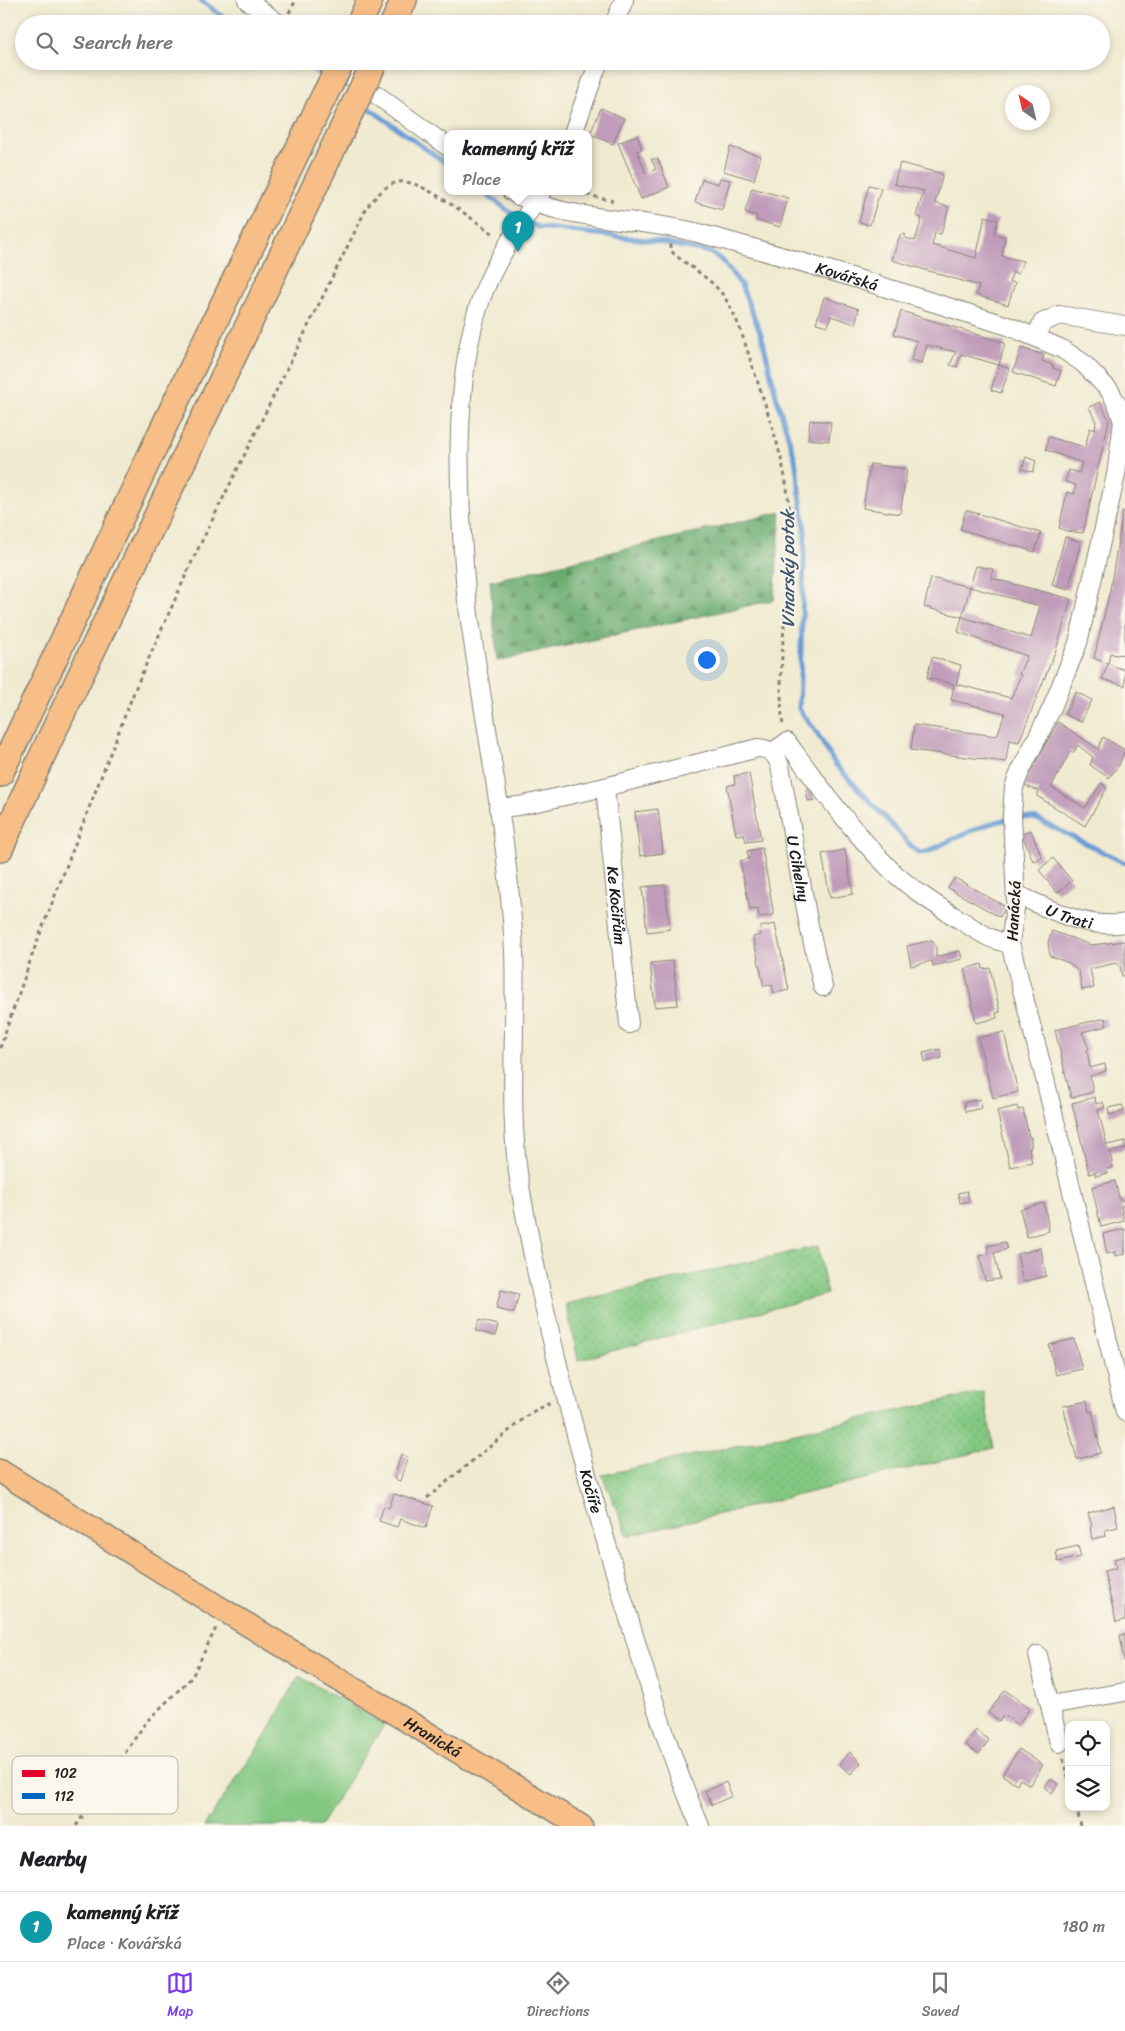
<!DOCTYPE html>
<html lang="en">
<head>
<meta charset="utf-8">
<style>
	:root { --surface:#fff; --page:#f6f6f6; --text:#202124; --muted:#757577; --line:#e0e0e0; --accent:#7c3aed }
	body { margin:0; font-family:Sriracha,sans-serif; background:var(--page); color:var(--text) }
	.controls { position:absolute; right:15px; bottom:15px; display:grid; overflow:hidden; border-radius:10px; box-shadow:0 2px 8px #0003 }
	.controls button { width:45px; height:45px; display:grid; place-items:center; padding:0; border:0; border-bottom:1px solid var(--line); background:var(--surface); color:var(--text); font:25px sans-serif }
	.compass { position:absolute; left:1005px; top:85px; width:45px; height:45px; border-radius:50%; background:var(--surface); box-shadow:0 2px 8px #0003; rotate:326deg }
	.you { position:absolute; left:706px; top:659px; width:18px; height:18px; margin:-12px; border:4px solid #fff; border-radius:50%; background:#1a73e8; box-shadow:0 0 0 8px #1a73e833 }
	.badge { display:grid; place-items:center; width:32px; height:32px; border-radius:50%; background:var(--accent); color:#fff; font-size:16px; font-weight:700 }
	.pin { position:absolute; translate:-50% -41px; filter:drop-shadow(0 1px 2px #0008) }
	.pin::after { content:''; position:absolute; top:26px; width:18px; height:15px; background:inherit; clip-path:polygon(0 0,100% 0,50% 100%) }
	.popup { position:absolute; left:444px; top:130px; width:148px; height:65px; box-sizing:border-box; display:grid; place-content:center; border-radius:10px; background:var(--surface); filter:drop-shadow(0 1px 4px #0005); font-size:16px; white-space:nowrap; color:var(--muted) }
	.popup b { font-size:19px; color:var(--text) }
	.popup::after { content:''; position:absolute; left:50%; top:100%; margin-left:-10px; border:10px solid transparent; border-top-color:var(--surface) }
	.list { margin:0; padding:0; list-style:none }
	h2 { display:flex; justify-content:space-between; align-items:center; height:65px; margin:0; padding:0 20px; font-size:21px }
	h2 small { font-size:16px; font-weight:400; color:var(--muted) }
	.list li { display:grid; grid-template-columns:32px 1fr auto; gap:15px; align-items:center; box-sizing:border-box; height:70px; padding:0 20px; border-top:1px solid var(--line) }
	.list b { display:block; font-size:19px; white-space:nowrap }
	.list p { margin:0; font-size:16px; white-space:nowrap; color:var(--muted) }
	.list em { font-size:16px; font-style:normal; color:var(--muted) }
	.icon { flex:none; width:28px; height:28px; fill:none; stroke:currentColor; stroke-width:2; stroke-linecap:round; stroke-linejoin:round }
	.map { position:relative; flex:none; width:1125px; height:1826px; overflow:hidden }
	.search { position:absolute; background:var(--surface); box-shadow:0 2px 8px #0003; left:15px; right:15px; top:15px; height:55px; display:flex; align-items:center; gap:12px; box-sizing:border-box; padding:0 18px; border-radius:28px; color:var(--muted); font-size:19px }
	.sheet { height:135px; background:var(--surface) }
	nav { display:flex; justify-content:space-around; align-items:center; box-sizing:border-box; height:70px; border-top:1px solid var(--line); background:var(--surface); font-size:14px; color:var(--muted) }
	nav a { display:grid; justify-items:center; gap:2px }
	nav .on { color:var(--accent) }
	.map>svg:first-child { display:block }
	.grass { fill:#83c882; stroke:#50724f }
	.forest { fill:url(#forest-firs); stroke:#436446 }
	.garden { fill:url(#garden-dots); stroke:#50724f }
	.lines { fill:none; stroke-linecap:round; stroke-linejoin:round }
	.stream { stroke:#699cd4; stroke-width:5 }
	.building { fill:#c09bba }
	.minor-casing { stroke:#868376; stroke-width:20 }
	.major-casing { stroke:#868376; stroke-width:25 }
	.highway-casing { stroke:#868376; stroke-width:28 }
	.path { stroke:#868376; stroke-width:3; stroke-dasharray:4 4; stroke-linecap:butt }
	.minor { stroke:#fff; stroke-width:18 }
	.major { stroke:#f7be87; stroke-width:22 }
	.highway { stroke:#f7be87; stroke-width:25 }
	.highway-bridge-casing { stroke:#868376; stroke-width:28; stroke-linecap:butt }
	.highway-bridge { stroke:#f7be87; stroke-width:25 }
	.labels { text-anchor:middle; stroke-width:4; stroke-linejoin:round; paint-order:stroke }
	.street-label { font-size:16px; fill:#1c1c1c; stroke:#fbf7ec }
	.water-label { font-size:18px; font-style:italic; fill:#3f566f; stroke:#fbf7ec }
	.key { fill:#fbf7ec; stroke:#b8b5ae; stroke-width:1 }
	.key-label { font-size:14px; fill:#1c1c1c }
</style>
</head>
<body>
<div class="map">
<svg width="1125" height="1826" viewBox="0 0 1125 1826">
	<defs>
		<pattern id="forest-firs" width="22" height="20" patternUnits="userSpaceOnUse" patternTransform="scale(1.25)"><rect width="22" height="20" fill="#6aac70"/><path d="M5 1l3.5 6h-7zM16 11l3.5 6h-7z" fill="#568b5b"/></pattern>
		<pattern id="garden-dots" width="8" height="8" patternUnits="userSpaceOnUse" patternTransform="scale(1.25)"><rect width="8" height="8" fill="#83c882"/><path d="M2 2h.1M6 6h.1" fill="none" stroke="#71ab70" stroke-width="1.8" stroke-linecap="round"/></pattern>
	</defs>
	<rect width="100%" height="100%" fill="#fbf7ec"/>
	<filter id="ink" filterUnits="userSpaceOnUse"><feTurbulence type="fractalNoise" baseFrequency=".02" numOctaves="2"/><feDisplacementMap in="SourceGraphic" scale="10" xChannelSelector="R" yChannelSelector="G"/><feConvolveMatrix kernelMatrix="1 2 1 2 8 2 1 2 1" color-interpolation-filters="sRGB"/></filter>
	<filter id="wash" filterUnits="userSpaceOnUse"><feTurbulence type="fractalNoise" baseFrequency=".0096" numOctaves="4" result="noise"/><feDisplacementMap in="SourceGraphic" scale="20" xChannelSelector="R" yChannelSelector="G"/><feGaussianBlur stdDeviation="1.12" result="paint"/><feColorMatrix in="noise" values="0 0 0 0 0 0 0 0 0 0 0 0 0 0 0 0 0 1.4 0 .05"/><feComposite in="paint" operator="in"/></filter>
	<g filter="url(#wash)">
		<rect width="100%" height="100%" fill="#f0ead0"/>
		<path class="grass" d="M 299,1676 L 384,1725 L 320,1826 L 204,1826 L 265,1737 Z"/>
		<path class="forest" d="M 781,512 L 774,600 L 497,661 L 490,581 Z"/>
		<path class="garden" d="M 818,1246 L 827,1294 L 578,1360 L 566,1304 Z
			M 983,1392 L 994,1448 L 628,1536 L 602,1475 Z"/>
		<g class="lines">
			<path class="stream" d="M 200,0 L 233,24
				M 299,61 L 326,78
				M 362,103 L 448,165
				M 482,191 L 514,215 L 537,227 L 655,241 L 709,252 L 722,260 L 741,285 L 762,337 L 777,399 L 795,459 L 805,530 L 799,709 L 815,730 L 835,764 L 915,850 L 920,853 L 927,852 C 955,838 1005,811 1037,819 L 1125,863"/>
		</g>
		<g id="blocks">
			<path class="building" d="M 601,108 L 624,118 L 613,144 L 590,134 Z
				M 637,135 L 642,149 L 637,151 L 646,174 L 656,169 L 651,159 L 658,159 L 669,187 L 641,199 L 618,143 Z
				M 730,147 L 761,156 L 754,180 L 724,171 Z
				M 900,163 L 943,174 L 935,203 L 949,207 L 941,234 L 935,233 L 932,245 L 976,258 L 985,216 L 998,220 L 994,235 L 1005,236 L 1002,256 L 1023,261 L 1018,274 L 1013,272 L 1009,281 L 1015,283 L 1008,305 L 976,295 L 979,286 L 892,260 L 900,235 L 905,234 L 906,238 L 915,241 L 922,218 L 916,216 L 924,191 L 894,184 Z
				M 720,178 L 730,180 L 722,210 L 695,202 L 702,179 L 718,184 Z
				M 869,185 L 881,188 L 870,225 L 859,222 Z
				M 752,188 L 788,198 L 780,227 L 756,220 L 757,216 L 745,212 Z
				M 824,297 L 859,309 L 855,324 L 831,316 L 828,326 L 816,323 Z
				M 901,311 L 1005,343 L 999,365 L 961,354 L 957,367 L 950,365 L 956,352 L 927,345 L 922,363 L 911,360 L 917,341 L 894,334 Z
				M 1021,348 L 1044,355 L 1042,361 L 1053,365 L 1053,368 L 1061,371 L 1056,386 L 1013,372 Z
				M 999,365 L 1008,368 L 1009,371 L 1001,393 L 991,390 Z
				M 1100,402 L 1109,420 L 1083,533 L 1067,531 L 1059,528 L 1067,492 L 1074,494 L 1076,485 L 1065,482 L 1069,470 L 1079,473 L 1082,463 L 1046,450 L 1048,437 L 1085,447 L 1090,428 L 1095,430 L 1096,422 L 1089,407 Z
				M 810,420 L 831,422 L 829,441 L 808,439 Z
				M 1026,457 L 1036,461 L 1033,472 L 1022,469 Z
				M 870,464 L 907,469 L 900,514 L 863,508 Z
				M 966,510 L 1041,533 L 1035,552 L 960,529 Z
				M 1123,511 L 1125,512 L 1125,654 L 1116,655 L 1110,653 L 1108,664 L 1125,670 L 1125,686 L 1102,679 L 1108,664 L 1094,658 L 1110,590 Z
				M 1065,537 L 1081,542 L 1068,590 L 1052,585 Z
				M 976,566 L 993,569 L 991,578 L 1071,599 L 1057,647 L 1019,742 L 1009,740 L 1006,762 L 911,750 L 914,725 L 997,736 L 1005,713 L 951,700 L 954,684 L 927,678 L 932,657 L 961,665 L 956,684 L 1011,698 L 1021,675 L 1019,674 L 1027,656 L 958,632 L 962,617 L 1031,638 L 1040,606 L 970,587 Z
				M 931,578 L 970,587 L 962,617 L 924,607 Z
				M 1076,692 L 1092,700 L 1081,722 L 1065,714 Z
				M 1058,722 L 1098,749 L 1103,737 L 1125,750 L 1119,765 L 1109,778 L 1090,765 L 1093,757 L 1078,745 L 1073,753 L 1070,751 L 1069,754 L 1051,787 L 1085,808 L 1101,783 L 1107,788 L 1085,826 L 1037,796 L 1039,791 L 1023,785 Z
				M 749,773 L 761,840 L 746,842 L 744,834 L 736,835 L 727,786 L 735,784 L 734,776 Z
				M 811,788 L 814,800 L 808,801 L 806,789 Z
				M 658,809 L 663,853 L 640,856 L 635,812 Z
				M 1031,830 L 1042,858 L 1033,861 L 1022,834 Z
				M 762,848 L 774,915 L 759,917 L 758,909 L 750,910 L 740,861 L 749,859 L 747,851 Z
				M 845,850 L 853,894 L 830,898 L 822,854 Z
				M 1053,858 L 1072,881 L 1057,893 L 1039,870 Z
				M 955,878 L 1006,907 L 1000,917 L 948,888 Z
				M 665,885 L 670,929 L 647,932 L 642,887 Z
				M 775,924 L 789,990 L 774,993 L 772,985 L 764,986 L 753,937 L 761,935 L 760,927 Z
				M 1052,931 L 1091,945 L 1125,941 L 1125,975 L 1122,976 L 1120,966 L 1116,963 L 1090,969 L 1094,988 L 1082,990 L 1079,972 L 1069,963 L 1050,956 L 1048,943 Z
				M 932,940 L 936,947 L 936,957 L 960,951 L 962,959 L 933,966 L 932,961 L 911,966 L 907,946 Z
				M 673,961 L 678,1005 L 655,1007 L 650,963 Z
				M 982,964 L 983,969 L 990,968 L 1000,1012 L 996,1013 L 997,1018 L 976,1023 L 965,969 Z
				M 1105,1018 L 1107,1026 L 1082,1032 L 1089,1049 L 1087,1050 L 1090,1068 L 1105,1064 L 1106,1071 L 1090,1076 L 1093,1092 L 1071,1098 L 1055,1030 Z
				M 1004,1032 L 1018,1092 L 993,1098 L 978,1038 Z
				M 940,1049 L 942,1058 L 925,1062 L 923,1053 Z
				M 1095,1097 L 1096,1104 L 1103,1102 L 1105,1108 L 1098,1110 L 1107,1145 L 1125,1141 L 1125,1149 L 1110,1152 L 1113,1168 L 1107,1169 L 1108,1173 L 1095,1176 L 1095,1172 L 1089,1174 L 1072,1103 Z
				M 980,1099 L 982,1108 L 965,1112 L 964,1103 Z
				M 1122,1105 L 1125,1111 L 1109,1115 L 1108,1108 Z
				M 1017,1106 L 1018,1110 L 1023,1109 L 1029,1137 L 1031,1137 L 1031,1148 L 1029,1148 L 1032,1162 L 1010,1167 L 997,1111 Z
				M 1115,1181 L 1120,1201 L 1125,1199 L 1125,1205 L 1121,1206 L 1124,1221 L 1101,1227 L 1092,1187 Z
				M 967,1191 L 969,1201 L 960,1203 L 958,1193 Z
				M 1044,1203 L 1049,1231 L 1027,1237 L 1020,1209 Z
				M 1125,1229 L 1125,1254 L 1115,1256 L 1115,1252 L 1107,1254 L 1103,1234 Z
				M 1005,1242 L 1007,1249 L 994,1253 L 1000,1279 L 985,1281 L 980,1256 L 989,1254 L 987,1246 Z
				M 1041,1248 L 1046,1276 L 1023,1282 L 1017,1254 Z
				M 501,1290 L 519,1294 L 514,1313 L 496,1309 Z
				M 479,1320 L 498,1325 L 495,1336 L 476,1331 Z
				M 1074,1339 L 1082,1369 L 1056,1375 L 1049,1345 Z
				M 1087,1401 L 1089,1412 L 1092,1411 L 1101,1453 L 1077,1459 L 1063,1406 Z
				M 401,1454 L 408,1457 L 400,1481 L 394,1479 Z
				M 394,1494 L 433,1506 L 426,1528 L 400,1519 L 397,1527 L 379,1521 L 384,1506 L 389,1508 Z
				M 1114,1506 L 1118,1527 L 1105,1530 L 1106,1536 L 1092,1539 L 1090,1527 L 1092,1526 L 1088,1513 Z
				M 1078,1546 L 1081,1557 L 1058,1562 L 1056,1551 Z
				M 1125,1556 L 1125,1620 L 1116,1622 L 1104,1571 L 1116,1568 L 1114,1559 Z
				M 1125,1634 L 1125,1661 L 1124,1661 L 1120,1635 Z
				M 1005,1690 L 1030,1708 L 1018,1725 L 1004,1715 L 999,1721 L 988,1713 Z
				M 976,1730 L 989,1740 L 979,1754 L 966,1745 Z
				M 1019,1749 L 1043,1765 L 1030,1785 L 1020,1779 L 1017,1784 L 1002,1775 Z
				M 850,1752 L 861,1763 L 851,1774 L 839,1764 Z
				M 1050,1779 L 1058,1784 L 1052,1793 L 1044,1787 Z
				M 726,1782 L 732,1796 L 712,1805 L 705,1791 Z"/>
		</g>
	</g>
	<g filter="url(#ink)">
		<use href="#blocks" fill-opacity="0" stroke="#868376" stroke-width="1"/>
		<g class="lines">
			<g class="minor-casing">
				<g id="minor">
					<path d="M 247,0 L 279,24"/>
					<path d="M 614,24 L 624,0"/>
					<path d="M 330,61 L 448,147"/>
					<path d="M 573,133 L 599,61"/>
					<path id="s1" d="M 511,191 C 557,221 643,218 698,233 C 803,261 907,294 1011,327 L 1062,349 L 1083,363 L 1110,391 L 1118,406 L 1123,422 L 1116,475 L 1078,643 L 1051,710 L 1020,772 L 1014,787 L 1012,815 L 1016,902 L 1010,943 L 1043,1071 L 1125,1412"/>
					<path id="s2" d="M 542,191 C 520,227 495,259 481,299 C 451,385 459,503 466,593 C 482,712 508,831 514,951 C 517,1029 507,1108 520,1186 C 543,1321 580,1454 619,1586 C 644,1667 666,1748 700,1826"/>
					<path d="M 1036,337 L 1042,323 L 1059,315 L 1125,326"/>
					<path d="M 773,752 L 787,742 C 818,784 850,829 888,867 C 910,889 936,905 962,921 C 977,930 992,942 1010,943"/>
					<path id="s3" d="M 605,787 L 629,1024"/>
					<path id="s4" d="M 498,808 L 519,806 L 605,787 L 758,748 C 771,749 776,754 780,766 L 809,926 L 823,987"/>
					<path id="s5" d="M 1016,894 C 1049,909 1087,930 1125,923"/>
					<path d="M 1038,1655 L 1059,1743"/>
					<path d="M 1050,1705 L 1125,1692"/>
				</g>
			</g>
			<g class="major-casing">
				<g id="major">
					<path id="s6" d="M 0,1471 L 225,1611 L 581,1826"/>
				</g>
			</g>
			<g class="highway-casing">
				<path id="highway" d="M 359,24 L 370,0
					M 393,24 L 404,0
					M 368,76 L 375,61
					M 0,774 L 168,418 L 324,96
					M 0,849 L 49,741 L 349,115"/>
			</g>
			<path class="path" d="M 289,13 L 296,0
				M 571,191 L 613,201
				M 670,244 L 670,249 L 674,254 C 690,267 710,278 723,295 C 738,317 745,344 753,368 C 770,420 791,475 790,530 C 790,595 776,662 783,727
				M 0,1048 L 35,947 L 136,687 L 194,557 L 367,207 C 377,196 388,180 405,182 C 426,183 476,222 495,235
				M 427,1498 L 532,1412 L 551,1403
				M 1063,1759 L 1069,1780
				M 1076,1807 L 1081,1826
				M 76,1826 L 146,1722 L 192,1677 L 216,1628"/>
			<use href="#minor" class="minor"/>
			<use href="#major" class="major"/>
			<use href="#highway" class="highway"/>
			<g class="highway-bridge-casing">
				<path id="highway-bridge" d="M 324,96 L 342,61
					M 349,115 L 368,76"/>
			</g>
			<use href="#highway-bridge" class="highway-bridge"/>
		</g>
	</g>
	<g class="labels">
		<g class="street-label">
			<text dy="6" stroke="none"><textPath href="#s1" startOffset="348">Kovářská</textPath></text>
			<text dy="6" stroke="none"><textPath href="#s4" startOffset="402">U Cihelny</textPath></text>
			<text dy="6" stroke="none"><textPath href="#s3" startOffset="119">Ke Kočiřům</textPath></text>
			<text transform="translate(1013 911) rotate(-87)" y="6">Hanácká</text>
			<text dy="6" stroke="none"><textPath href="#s5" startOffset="58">U Trati</textPath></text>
			<text dy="6" stroke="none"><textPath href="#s2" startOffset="1331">Kočíře</textPath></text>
			<text dy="6" stroke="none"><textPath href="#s6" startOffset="508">Hranická</textPath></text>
		</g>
		<g class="water-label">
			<text transform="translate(788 569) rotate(-90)" y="6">Vinarský potok</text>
		</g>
	</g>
	<rect x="12" y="1756" width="166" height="58" rx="8" class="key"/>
	<rect x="22" y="1770" width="23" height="7" fill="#e4002b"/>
	<rect x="22" y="1793" width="23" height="6" fill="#0065bd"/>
	<g class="key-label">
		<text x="54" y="1778">102</text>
		<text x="54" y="1801">112</text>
	</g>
</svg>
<div class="controls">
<button><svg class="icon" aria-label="locate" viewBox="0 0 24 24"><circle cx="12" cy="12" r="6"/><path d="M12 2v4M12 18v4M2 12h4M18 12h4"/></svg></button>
<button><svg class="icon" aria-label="layers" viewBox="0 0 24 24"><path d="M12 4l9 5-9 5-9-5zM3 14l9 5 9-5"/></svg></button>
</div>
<svg class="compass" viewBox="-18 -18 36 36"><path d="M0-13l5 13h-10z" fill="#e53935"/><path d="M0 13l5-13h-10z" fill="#757577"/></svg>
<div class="you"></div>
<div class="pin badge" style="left:518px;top:252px;background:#0f9aa8">1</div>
<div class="popup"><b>kamenný kříž</b>Place</div>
<div class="search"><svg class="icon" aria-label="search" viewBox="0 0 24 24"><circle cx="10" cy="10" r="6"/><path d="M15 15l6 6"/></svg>Search here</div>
</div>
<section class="sheet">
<h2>Nearby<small></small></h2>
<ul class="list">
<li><span class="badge" style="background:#0f9aa8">1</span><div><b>kamenný kříž</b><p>Place · Kovářská</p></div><em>180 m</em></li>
</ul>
</section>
<nav>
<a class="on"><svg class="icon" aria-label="map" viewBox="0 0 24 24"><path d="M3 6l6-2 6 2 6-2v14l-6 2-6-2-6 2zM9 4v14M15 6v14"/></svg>Map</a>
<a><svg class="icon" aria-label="directions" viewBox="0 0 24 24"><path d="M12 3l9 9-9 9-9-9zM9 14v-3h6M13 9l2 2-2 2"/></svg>Directions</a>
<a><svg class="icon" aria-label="saved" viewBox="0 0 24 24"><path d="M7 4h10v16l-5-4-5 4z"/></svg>Saved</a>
</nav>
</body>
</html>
